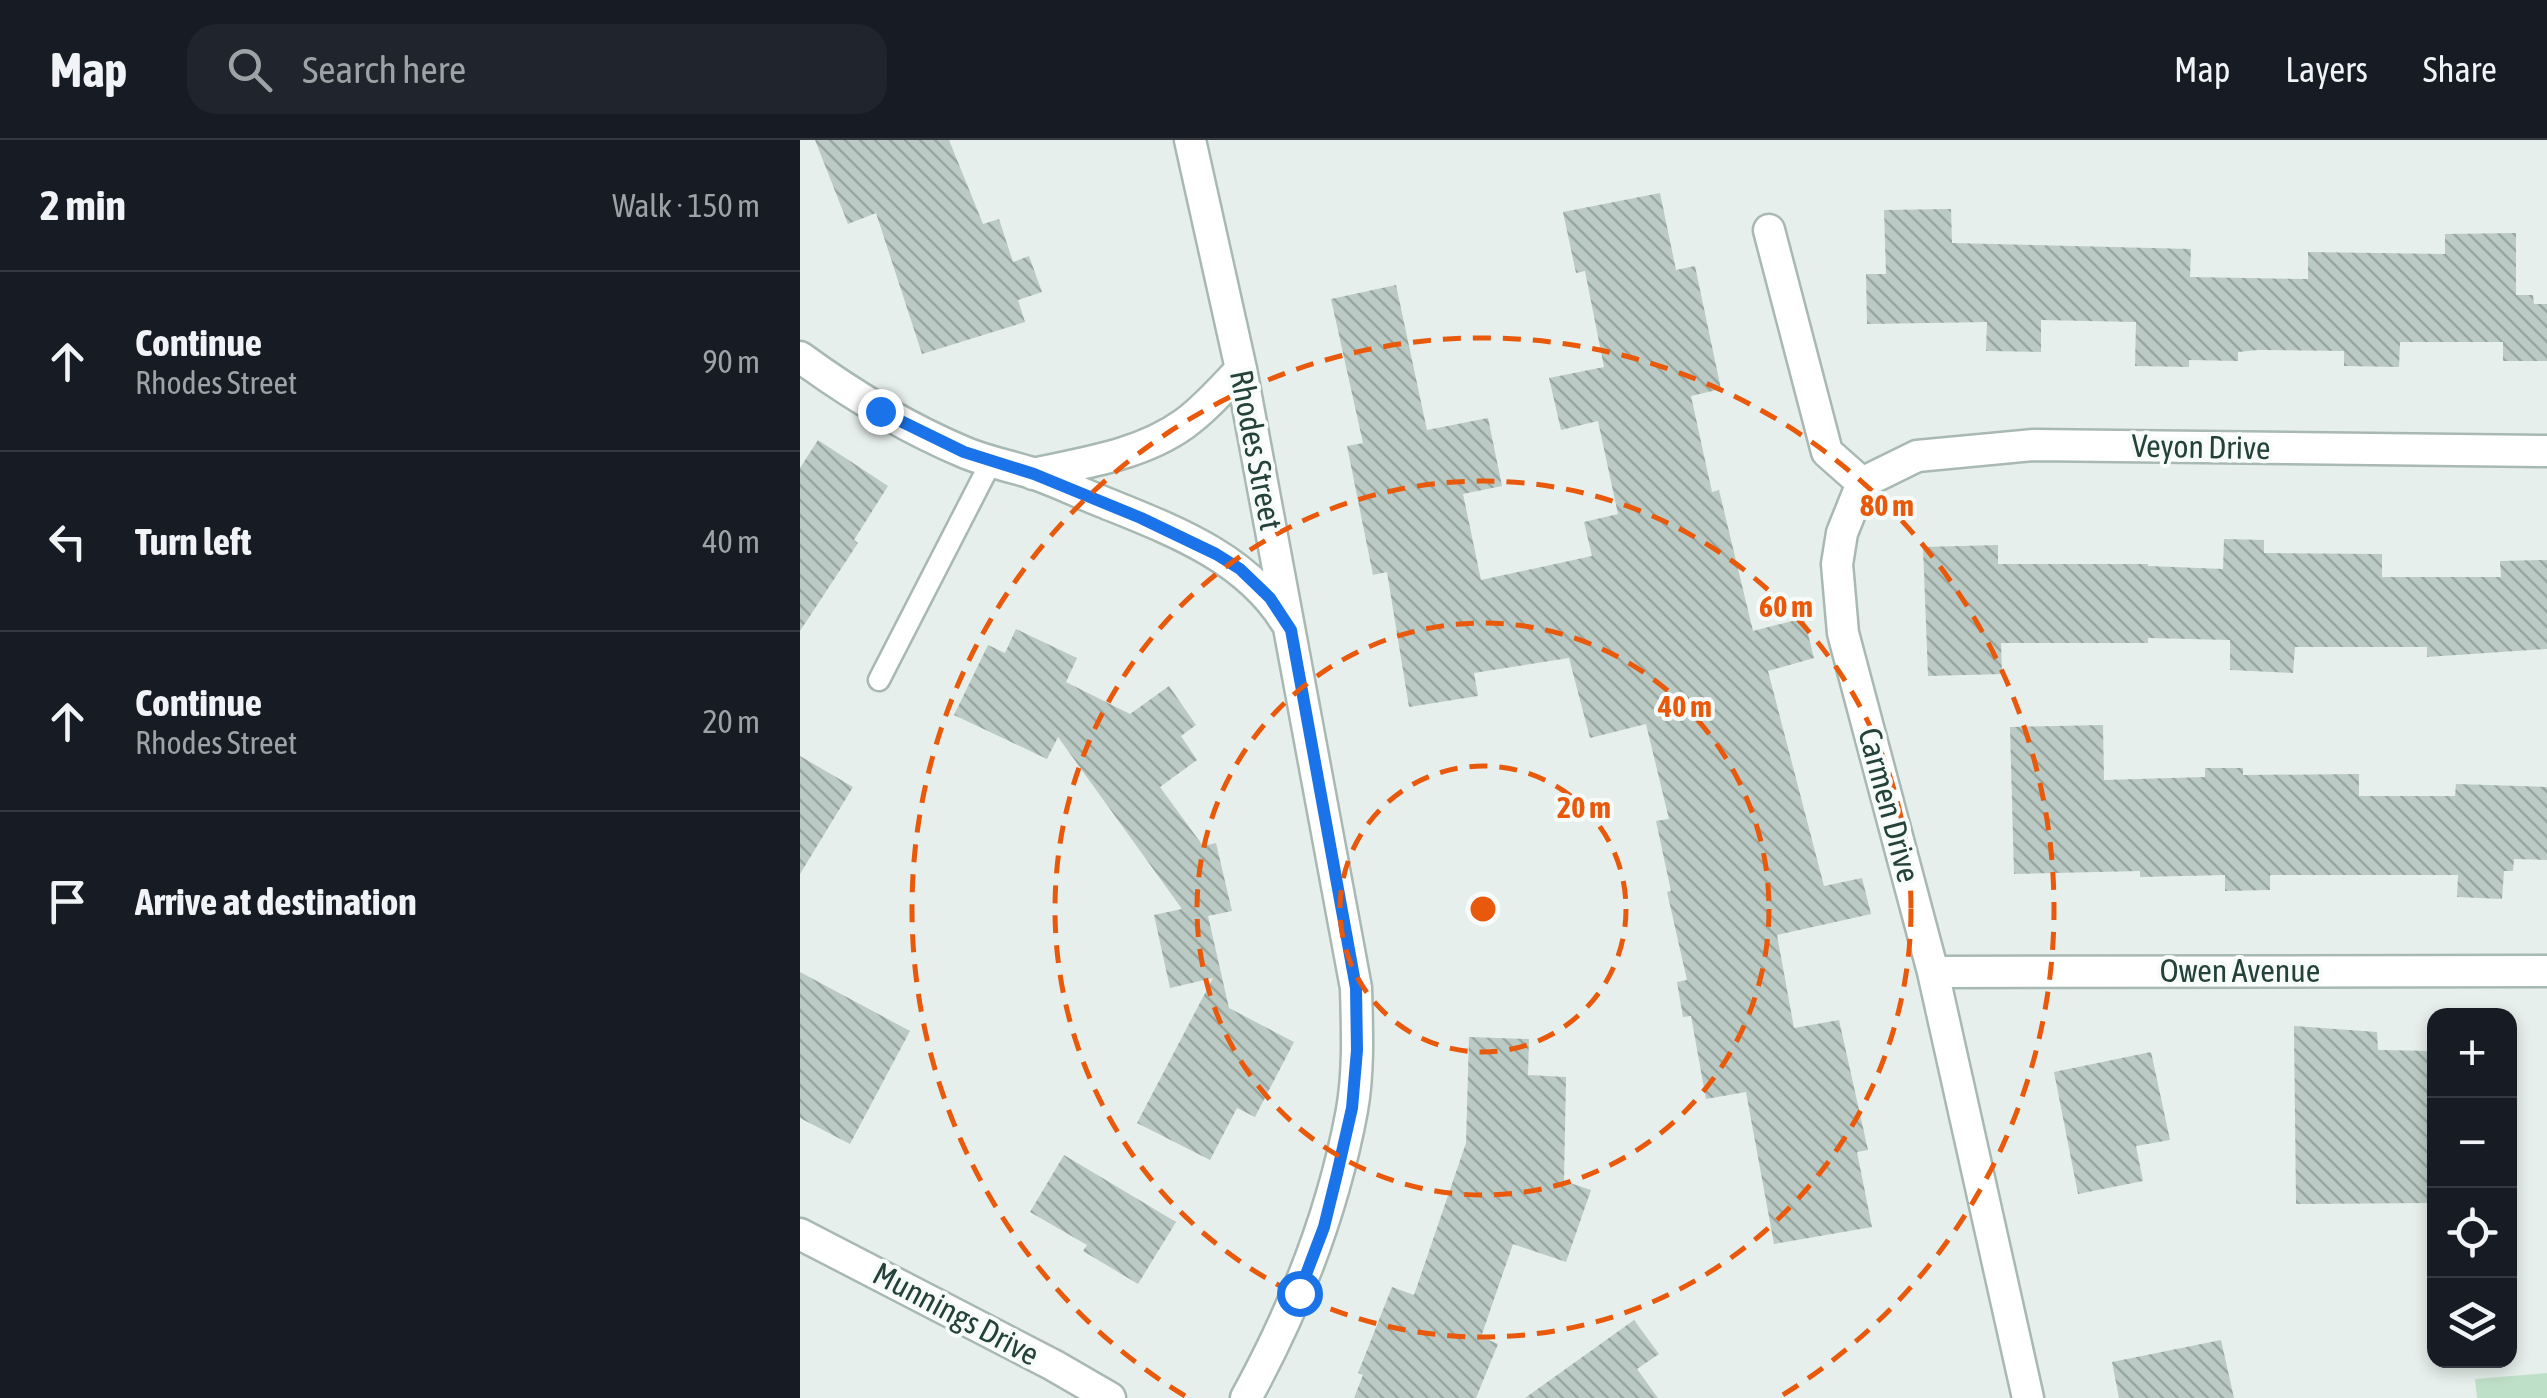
<!DOCTYPE html>
<html lang="en">
<head>
<meta charset="utf-8">
<style>
	:root { --surface:#171b24; --page:#20242c; --text:#f1f3f6; --muted:#9ea1a6; --line:#363941 }
	body { margin:0; font-family:"Asap Condensed",sans-serif; background:var(--page); color:var(--text) }
	.controls { position:absolute; right:30px; bottom:30px; display:grid; overflow:hidden; border-radius:20px; box-shadow:0 5px 15px #0003 }
	.controls button { width:90px; height:90px; display:grid; place-items:center; padding:0; border:0; border-bottom:2px solid var(--line); background:var(--surface); color:var(--text); font:50px sans-serif }
	.stop { position:absolute; width:30px; height:30px; margin:-22px; border:8px solid #1a73e8; border-radius:50%; background:#fff }
	.stop.end { background:#1a73e8; border-color:#fff; box-shadow:0 2px 10px #0008 }
	.list { margin:0; padding:0; list-style:none }
	h2 { display:flex; justify-content:space-between; align-items:center; height:130px; margin:0; padding:0 40px; font-size:42px }
	h2 small { font-size:32px; font-weight:400; color:var(--muted) }
	.list li { display:grid; grid-template-columns:65px 1fr auto; gap:30px; align-items:center; box-sizing:border-box; height:180px; padding:0 40px; border-top:2px solid var(--line) }
	.list b { display:block; font-size:38px; white-space:nowrap }
	.list p { margin:0; font-size:32px; white-space:nowrap; color:var(--muted) }
	.list em { font-size:32px; font-style:normal; color:var(--muted) }
	.icon { flex:none; width:55px; height:55px; fill:none; stroke:currentColor; stroke-width:2; stroke-linecap:round; stroke-linejoin:round }
	.map { position:relative; flex:none; width:1747px; height:1258px; overflow:hidden }
	header { display:flex; align-items:center; gap:60px; box-sizing:border-box; height:140px; padding:0 50px; background:var(--surface); border-bottom:2px solid var(--line) }
	header strong { font-size:48px }
	nav { display:flex; gap:55px; margin-inline-start:auto; font-size:35px }
	.search { width:700px; height:90px; background:var(--page); display:flex; align-items:center; gap:25px; box-sizing:border-box; padding:0 35px; border-radius:30px; color:var(--muted); font-size:38px }
	main { display:flex }
	aside { flex:1; background:var(--surface) }
	.map>svg:first-child { display:block }
	.pitch { fill:#bfe0c8 }
	.building { fill:url(#building-back-hatch) }
	.lines { fill:none; stroke-linecap:round; stroke-linejoin:round }
	.service-casing { stroke:#a8b8b2; stroke-width:25 }
	.minor-casing { stroke:#a8b8b2; stroke-width:35 }
	.service { stroke:#fff; stroke-width:20 }
	.minor { stroke:#fff; stroke-width:30 }
	.route { stroke:#1a73e8; stroke-width:12 }
	.ring { fill:none; stroke:#e8590c; stroke-width:5; stroke-dasharray:18 12 }
	.labels { text-anchor:middle; stroke-width:8; stroke-linejoin:round; paint-order:stroke }
	.street-label { font-size:32px; fill:#24423a; stroke:#f7fbf9 }
	.centre { fill:#e8590c; stroke:#f7fbf9; stroke-width:5 }
	.ring-label { font-size:30px; text-anchor:middle; font-weight:bold; fill:#e8590c; stroke:#f7fbf9; stroke-width:8; stroke-linejoin:round; paint-order:stroke }
</style>
</head>
<body>
<header>
<strong>Map</strong>
<div class="search"><svg class="icon" aria-label="search" viewBox="0 0 24 24"><circle cx="10" cy="10" r="6"/><path d="M15 15l6 6"/></svg>Search here</div>
<nav><a>Map</a><a>Layers</a><a>Share</a></nav>
</header>
<main>
<aside>
<h2>2 min<small>Walk · 150 m</small></h2>
<ul class="list">
<li><svg class="icon" aria-label="ahead" viewBox="0 0 24 24"><path d="M12 20V5M6 11l6-6 6 6"/></svg><div><b>Continue</b><p>Rhodes Street</p></div><em>90 m</em></li>
<li><svg class="icon" aria-label="left" viewBox="0 0 24 24"><path d="M17 20v-9H6M10 6l-5 5 5 5"/></svg><div><b>Turn left</b></div><em>40 m</em></li>
<li><svg class="icon" aria-label="ahead" viewBox="0 0 24 24"><path d="M12 20V5M6 11l6-6 6 6"/></svg><div><b>Continue</b><p>Rhodes Street</p></div><em>20 m</em></li>
<li><svg class="icon" aria-label="arrive" viewBox="0 0 24 24"><path d="M6 21V4h12l-3 4 3 4H6"/></svg><div><b>Arrive at destination</b></div></li>
</ul>
</aside>
<div class="map">
<svg width="1747" height="1258" viewBox="0 0 1747 1258">
	<defs>
		<pattern id="building-back-hatch" width="6" height="6" patternUnits="userSpaceOnUse" patternTransform="scale(2.5)"><rect width="6" height="6" fill="#bbcac4"/><path d="M-1 5l2 2M0 0l6 6M5-1l2 2" fill="none" stroke="#98a6a0"/></pattern>
	</defs>
	<rect width="100%" height="100%" fill="#e6efeb"/>
	<path class="pitch" d="M 1747,1233 L 1747,1258 L 1677,1258 L 1675,1239 Z"/>
	<path class="building" d="M 15,0 L 149,0 L 183,84 L 199,79 L 213,122 L 229,116 L 242,152 L 218,160 L 225,182 L 122,214 L 76,73 L 48,84 Z
		M 860,53 L 876,130 L 895,126 L 921,249 L 891,256 L 912,352 L 919,350 L 953,491 L 1004,478 L 1014,518 L 968,531 L 1024,746 L 1062,738 L 1071,774 L 977,795 L 994,888 L 1039,880 L 1068,1010 L 1057,1012 L 1072,1087 L 974,1104 L 946,952 L 906,959 L 891,876 L 883,877 L 877,842 L 887,840 L 867,752 L 871,751 L 856,681 L 869,679 L 846,584 L 790,598 L 769,518 L 674,533 L 678,556 L 609,567 L 587,432 L 573,435 L 547,306 L 563,303 L 531,159 L 596,145 L 627,290 L 688,278 L 702,346 L 663,354 L 681,440 L 792,416 L 784,382 L 818,374 L 798,281 L 761,290 L 749,238 L 804,227 L 785,131 L 776,133 L 763,72 Z
		M 1151,69 L 1152,103 L 1391,109 L 1390,137 L 1508,139 L 1508,112 L 1645,114 L 1645,94 L 1716,93 L 1716,155 L 1733,155 L 1734,164 L 1747,164 L 1747,221 L 1703,221 L 1703,202 L 1600,202 L 1599,227 L 1544,226 L 1544,211 L 1458,210 L 1438,212 L 1438,221 L 1389,220 L 1389,227 L 1335,226 L 1336,182 L 1241,180 L 1241,212 L 1186,211 L 1187,182 L 1067,184 L 1066,134 L 1086,134 L 1084,70 Z
		M 18,300 L 88,346 L 54,400 L 58,403 L 0,491 L 0,328 Z
		M 1424,399 L 1464,400 L 1464,413 L 1582,414 L 1582,437 L 1701,437 L 1700,421 L 1747,420 L 1747,509 L 1627,517 L 1627,507 L 1495,507 L 1493,533 L 1430,530 L 1430,500 L 1348,498 L 1348,503 L 1201,503 L 1202,534 L 1128,536 L 1123,407 L 1198,405 L 1198,424 L 1348,424 L 1348,426 L 1423,429 Z
		M 216,489 L 277,518 L 266,542 L 330,574 L 369,546 L 396,585 L 381,596 L 397,620 L 360,647 L 403,706 L 416,703 L 432,771 L 408,776 L 429,868 L 494,902 L 455,977 L 437,968 L 410,1020 L 337,983 L 413,838 L 370,848 L 354,775 L 382,769 L 258,597 L 247,619 L 154,575 L 188,505 L 205,513 Z
		M 1303,585 L 1304,640 L 1405,637 L 1405,628 L 1443,628 L 1443,635 L 1559,634 L 1559,656 L 1655,656 L 1656,644 L 1747,647 L 1747,720 L 1714,719 L 1713,731 L 1704,731 L 1702,759 L 1657,757 L 1658,735 L 1470,735 L 1470,750 L 1425,751 L 1425,735 L 1340,737 L 1340,731 L 1214,734 L 1210,587 Z
		M 0,616 L 53,647 L 0,734 Z
		M 0,832 L 110,891 L 50,1004 L 0,978 Z
		M 1494,886 L 1577,892 L 1578,910 L 1634,911 L 1634,1063 L 1496,1064 Z
		M 669,897 L 729,899 L 728,935 L 766,937 L 764,1041 L 791,1050 L 766,1122 L 713,1104 L 681,1197 L 698,1204 L 676,1258 L 554,1258 L 563,1235 L 558,1233 L 592,1147 L 614,1155 L 666,1003 Z
		M 1351,912 L 1370,1000 L 1336,1006 L 1343,1041 L 1278,1054 L 1254,932 Z
		M 264,1015 L 376,1082 L 338,1144 L 283,1111 L 287,1105 L 230,1072 Z
		M 834,1180 L 859,1214 L 837,1229 L 858,1258 L 725,1258 Z
		M 1421,1200 L 1434,1258 L 1319,1258 L 1312,1222 Z"/>
	<g class="lines">
		<g class="service-casing">
			<path id="service" d="M 79,540 L 191,322"/>
		</g>
		<g class="minor-casing">
			<path id="minor" d="M 390,0 L 441,229 L 556,848 C 557,888 559,930 552,970 C 533,1073 496,1167 446,1258
				M 969,90 L 1027,312 L 1062,343
				M 0,217 C 52,255 106,288 166,313 C 188,322 210,326 232,333 C 256,341 280,353 303,362 C 372,390 446,417 486,482
				M 233,334 C 283,323 341,315 384,284 C 405,269 423,248 441,229
				M 1062,343 L 1042,393 L 1037,424 L 1043,493 L 1133,832 L 1228,1258
				M 1062,343 L 1117,316 L 1234,305 L 1747,311
				M 1133,832 L 1747,831
				M 0,1094 L 253,1225 L 310,1258"/>
		</g>
		<use href="#service" class="service"/>
		<use href="#minor" class="minor"/>
	</g>
	<g class="lines">
		<path class="route" d="M 80,271 L 164,312 L 234,334 L 341,378 L 416,414 L 440,429 L 470,458 L 491,490 L 556,848 L 557,910 L 552,968 L 537,1034 L 524,1087 L 499,1153"/>
	</g>
	<g class="ring">
		<circle cx="683" cy="769" r="143"/>
		<circle cx="683" cy="769" r="286"/>
		<circle cx="683" cy="769" r="428"/>
		<path d="M385 1256A571 571 0 1 1 981 1256"/>
	</g>
	<g class="labels">
		<g class="street-label">
			<text transform="translate(1401 307) rotate(1)" y="11">Veyon Drive</text>
			<text transform="translate(456 310) rotate(79)" y="11">Rhodes Street</text>
			<text transform="translate(1089 665) rotate(75)" y="11">Carmen Drive</text>
			<text x="1440" y="842">Owen Avenue</text>
			<text transform="translate(156 1174) rotate(28)" y="11">Munnings Drive</text>
		</g>
	</g>
	<circle cx="683" cy="769" r="15" class="centre"/>
	<g class="ring-label">
		<text x="1087" y="376">80 m</text>
		<text x="986" y="477">60 m</text>
		<text x="885" y="577">40 m</text>
		<text x="784" y="678">20 m</text>
	</g>
</svg>
<div class="controls">
<button>+</button>
<button>−</button>
<button><svg class="icon" aria-label="locate" viewBox="0 0 24 24"><circle cx="12" cy="12" r="6"/><path d="M12 2v4M12 18v4M2 12h4M18 12h4"/></svg></button>
<button><svg class="icon" aria-label="layers" viewBox="0 0 24 24"><path d="M12 4l9 5-9 5-9-5zM3 14l9 5 9-5"/></svg></button>
</div>
<div class="stop" style="left:499px;top:1153px"></div>
<div class="stop end" style="left:80px;top:271px"></div>
</div>
</main>
</body>
</html>
